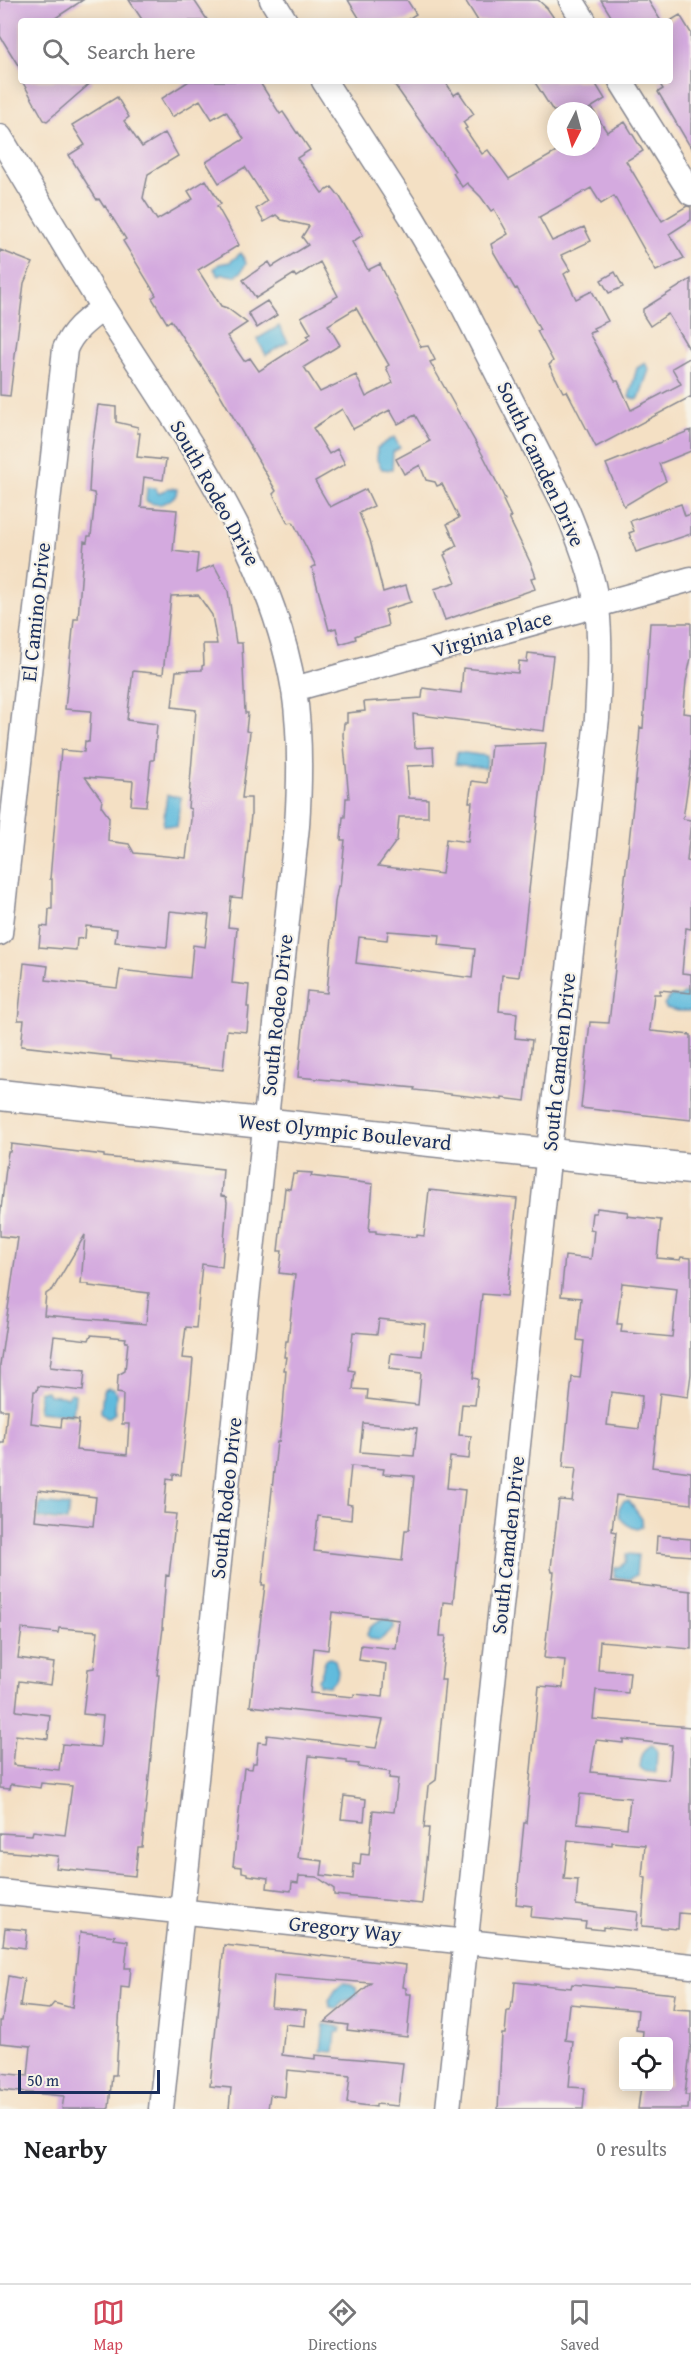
<!DOCTYPE html>
<html lang="en">
<head>
<meta charset="utf-8">
<style>
	:root { --surface:#fff; --page:#f6f6f6; --text:#202124; --muted:#757577; --line:#e0e0e0; --accent:#d1495b }
	body { margin:0; font-family:"Gentium Book Plus",serif; background:var(--page); color:var(--text) }
	.controls { position:absolute; right:18px; bottom:18px; display:grid; overflow:hidden; border-radius:6px; box-shadow:0 3px 15px #0003 }
	.controls button { width:54px; height:54px; display:grid; place-items:center; padding:0; border:0; border-bottom:2px solid var(--line); background:var(--surface); color:var(--text); font:30px sans-serif }
	.compass { position:absolute; left:547px; top:102px; width:54px; height:54px; border-radius:50%; background:var(--surface); box-shadow:0 3px 15px #0003; rotate:186deg }
	.scale { position:absolute; left:18px; bottom:15px; width:142px; box-sizing:border-box; padding-left:6px; border:3px solid #1b2f5e; border-top:0; font-size:16px; line-height:21px; white-space:nowrap; color:#1b2f5e; -webkit-text-stroke:4px #f7f3e8; paint-order:stroke }
	.list { margin:0; padding:0; list-style:none }
	h2 { display:flex; justify-content:space-between; align-items:center; height:78px; margin:0; padding:0 24px; font-size:26px }
	h2 small { font-size:20px; font-weight:400; color:var(--muted) }
	.icon { flex:none; width:33px; height:33px; fill:none; stroke:currentColor; stroke-width:2; stroke-linecap:round; stroke-linejoin:round }
	.map { position:relative; flex:none; width:691px; height:2109px; overflow:hidden }
	.search { position:absolute; background:var(--surface); box-shadow:0 3px 15px #0003; left:18px; right:18px; top:18px; height:66px; display:flex; align-items:center; gap:15px; box-sizing:border-box; padding:0 21px; border-radius:6px; color:var(--muted); font-size:22px }
	.sheet { height:174px; background:var(--surface) }
	nav { display:flex; justify-content:space-around; align-items:center; box-sizing:border-box; height:84px; border-top:2px solid var(--line); background:var(--surface); font-size:16px; color:var(--muted) }
	nav a { display:grid; justify-items:center; gap:3px }
	nav .on { color:var(--accent) }
	.map>svg:first-child { display:block }
	.water { fill:#60bbdd; stroke:#3e759e; stroke-width:1.5 }
	.building { fill:#d4aadf; fill-rule:evenodd }
	.lines { fill:none; stroke-linecap:round; stroke-linejoin:round }
	.minor-casing { stroke:#888891; stroke-width:27 }
	.major-casing { stroke:#888891; stroke-width:33 }
	.minor { stroke:#fff; stroke-width:24 }
	.major { stroke:#fff; stroke-width:30 }
	.labels { text-anchor:middle; stroke-width:4.5; stroke-linejoin:round; paint-order:stroke }
	.street-label { font-size:21px; fill:#1b2f5e; stroke:#f7f3e8 }
</style>
</head>
<body>
<div class="map">
<svg width="691" height="2109" viewBox="0 0 691 2109">
	<rect width="100%" height="100%" fill="#f7f3e8"/>
	<filter id="ink" filterUnits="userSpaceOnUse"><feTurbulence type="fractalNoise" baseFrequency=".0167" numOctaves="2"/><feDisplacementMap in="SourceGraphic" scale="12" xChannelSelector="R" yChannelSelector="G"/><feConvolveMatrix kernelMatrix="1 2 1 2 8 2 1 2 1" color-interpolation-filters="sRGB"/></filter>
	<filter id="wash" filterUnits="userSpaceOnUse"><feTurbulence type="fractalNoise" baseFrequency=".008" numOctaves="4" result="noise"/><feDisplacementMap in="SourceGraphic" scale="24" xChannelSelector="R" yChannelSelector="G"/><feGaussianBlur stdDeviation="1.35" result="paint"/><feColorMatrix in="noise" values="0 0 0 0 0 0 0 0 0 0 0 0 0 0 0 0 0 1.4 0 .05"/><feComposite in="paint" operator="in"/></filter>
	<g filter="url(#wash)">
		<rect width="100%" height="100%" fill="#f4e0c4"/>
		<path class="water" d="M 241,253 L 246,263 L 241,272 L 235,276 L 223,274 L 219,276 L 214,269 L 219,264 L 230,262 Z
			M 279,326 L 288,342 L 266,355 L 257,339 Z
			M 645,363 L 649,370 L 639,398 L 637,400 L 629,397 L 637,368 Z
			M 394,437 L 400,448 L 393,452 L 392,470 L 382,469 L 377,460 L 377,448 Z
			M 147,487 L 155,488 L 159,494 L 168,488 L 177,489 L 176,495 C 167,503 158,508 146,501 Z
			M 457,752 L 487,756 L 486,768 L 455,764 Z
			M 167,795 L 181,797 L 177,827 L 163,825 Z
			M 683,994 L 690,995 L 691,1011 L 677,1011 L 666,1008 L 664,1004 L 672,995 L 680,997 Z
			M 108,1388 L 114,1389 L 116,1394 L 115,1413 L 108,1418 L 101,1412 L 103,1391 Z
			M 40,1391 L 47,1391 L 49,1395 L 68,1397 L 71,1393 L 75,1394 L 73,1415 L 38,1412 Z
			M 624,1501 L 629,1501 L 642,1519 L 642,1527 L 637,1529 C 624,1525 611,1514 624,1501 Z
			M 40,1503 L 69,1506 L 67,1521 L 38,1518 Z
			M 627,1554 L 638,1555 L 636,1575 L 630,1579 L 614,1577 L 615,1567 L 619,1567 L 626,1562 Z
			M 383,1619 L 391,1621 L 394,1624 L 394,1628 L 380,1640 L 370,1639 L 367,1635 C 369,1626 375,1623 383,1619 Z
			M 330,1658 L 335,1660 L 338,1671 L 337,1678 L 329,1686 L 319,1685 L 318,1679 L 321,1675 L 326,1659 Z
			M 652,1745 L 657,1749 L 656,1773 L 643,1771 L 640,1768 C 641,1758 642,1750 652,1745 Z
			M 343,1983 L 351,1984 L 356,1987 L 357,1996 L 343,2002 L 337,2008 L 330,2007 L 329,2000 C 334,1994 336,1986 343,1983 Z
			M 324,2024 L 341,2027 L 340,2032 L 336,2032 L 334,2052 L 321,2051 Z"/>
		<g id="blocks">
			<path class="building" d="M 0,0 L 83,0 L 51,21 L 21,21 L 21,70 L 0,36 Z
				M 129,0 L 194,0 L 208,21 L 143,21 Z
				M 348,0 L 407,0 L 416,14 L 405,21 L 361,21 Z
				M 465,0 L 538,0 L 547,8 L 556,21 L 478,21 Z
				M 601,0 L 648,0 L 661,21 L 614,21 Z
				M 680,15 L 691,33 L 691,148 L 658,92 L 663,89 L 658,81 L 670,81 L 670,21 Z
				M 22,81 L 93,81 L 47,121 L 44,120 Z
				M 189,81 L 259,81 L 280,114 L 283,112 L 297,133 L 298,132 L 310,150 L 297,158 L 322,193 L 332,187 L 340,197 L 363,235 L 352,242 L 368,270 L 380,264 L 421,347 L 428,346 L 435,360 L 430,362 L 485,459 L 505,499 L 503,500 L 511,517 L 509,518 L 532,566 L 536,577 L 531,578 L 535,589 L 445,620 L 434,589 L 456,582 L 444,555 L 446,554 L 445,552 L 457,546 L 447,524 L 459,518 L 442,484 L 437,486 L 435,482 L 426,480 L 420,465 L 404,474 L 396,459 L 430,441 L 415,415 L 398,424 L 390,410 L 353,429 L 342,409 L 313,428 L 329,454 L 337,449 L 345,464 L 315,481 L 330,507 L 366,489 L 374,506 L 359,513 L 370,540 L 383,592 L 406,585 L 411,602 L 385,610 L 388,626 L 360,634 L 355,636 L 356,639 L 340,644 L 336,628 L 329,630 L 312,567 L 316,566 L 293,522 L 288,523 L 273,494 L 276,491 L 221,396 L 171,320 L 167,323 L 152,298 L 156,295 L 123,241 L 126,239 L 105,206 L 104,207 L 99,199 L 97,200 L 69,155 L 85,145 L 72,125 L 117,97 L 129,117 L 124,121 L 142,147 L 165,133 L 178,156 L 148,174 L 143,198 L 157,220 L 193,199 L 188,191 L 206,180 L 221,204 L 217,206 L 239,245 L 198,270 L 221,306 L 227,308 L 247,323 L 227,336 L 244,361 L 250,358 L 259,371 L 309,339 L 307,336 L 311,334 L 301,317 L 338,296 L 320,262 L 296,277 L 294,274 L 256,298 L 243,280 L 269,262 L 272,267 L 308,245 L 302,237 L 309,226 L 282,220 L 276,215 L 264,222 L 256,209 L 267,201 L 245,167 L 219,183 L 206,162 L 244,139 L 226,111 L 212,119 L 200,100 L 172,117 L 161,99 ZM 356,308 L 389,365 L 386,367 L 393,383 L 366,397 L 356,375 L 320,392 L 304,367 L 340,345 L 328,325 Z
				M 392,81 L 445,81 L 454,95 L 459,92 L 474,114 L 463,122 L 467,128 L 465,129 L 482,154 L 488,150 L 509,179 L 565,147 L 592,147 L 592,109 L 607,132 L 625,122 L 643,151 L 626,161 L 662,221 L 687,206 L 691,207 L 691,220 L 669,234 L 684,258 L 656,271 L 614,196 L 601,204 L 591,188 L 539,217 L 552,241 L 584,227 L 591,241 L 561,255 L 570,270 L 564,274 L 576,299 L 592,291 L 608,321 L 593,328 L 595,331 L 589,333 L 615,381 L 618,381 L 631,410 L 681,384 L 672,368 L 691,357 L 691,399 L 690,397 L 596,447 L 567,391 L 563,392 L 549,365 L 553,361 L 537,331 L 540,330 L 517,288 L 515,289 L 493,251 L 491,244 L 508,234 L 494,209 L 491,211 L 481,197 L 467,183 L 462,187 L 453,173 L 455,171 Z
				M 534,81 L 594,81 L 605,99 L 586,111 L 553,111 Z
				M 0,250 L 33,263 L 24,283 L 10,396 L 0,395 Z
				M 615,272 L 623,287 L 609,293 L 601,280 Z
				M 691,279 L 691,352 L 668,314 L 650,326 L 643,315 L 643,309 Z
				M 267,301 L 277,315 L 257,328 L 248,313 Z
				M 98,405 L 116,407 L 116,422 L 138,427 L 137,433 L 140,433 L 137,457 L 166,460 L 163,480 L 144,477 L 141,507 L 177,510 L 173,551 L 198,554 L 196,573 L 214,565 L 228,591 L 236,643 L 242,643 L 245,713 L 248,713 L 246,731 L 250,732 L 242,798 L 251,798 L 251,815 L 242,898 L 231,897 L 228,927 L 237,928 L 232,983 L 249,985 L 247,1007 L 249,1007 L 247,1032 L 227,1030 L 223,1070 L 111,1059 L 111,1056 L 21,1046 L 24,1020 L 18,1020 L 24,963 L 48,966 L 46,980 L 117,988 L 120,970 L 190,978 L 193,945 L 205,947 L 209,915 L 170,911 L 167,947 L 115,942 L 117,929 L 86,926 L 85,938 L 77,939 L 76,950 L 39,947 L 41,926 L 48,927 L 49,909 L 52,909 L 52,879 L 50,879 L 61,750 L 84,752 L 85,741 L 89,742 L 91,711 L 65,709 L 74,619 L 78,619 L 84,541 L 87,542 L 88,536 L 91,536 L 95,498 L 94,493 L 89,492 L 91,455 ZM 198,595 L 212,615 L 217,644 L 203,644 L 204,665 L 202,666 L 202,670 L 176,671 L 172,707 L 196,710 L 188,808 L 191,809 L 191,819 L 186,858 L 134,853 L 129,844 L 108,841 L 109,817 L 101,806 L 102,800 L 85,777 L 133,781 L 131,805 L 146,806 L 151,760 L 154,760 L 157,724 L 127,720 L 133,671 L 163,674 L 171,596 Z
				M 691,430 L 691,451 L 659,464 L 666,481 L 624,506 L 606,464 Z
				M 681,504 L 685,516 L 691,514 L 691,534 L 636,552 L 629,533 L 634,531 L 630,521 Z
				M 650,623 L 691,623 L 691,658 L 686,681 L 683,713 L 691,714 L 691,764 L 683,819 L 691,820 L 687,861 L 691,862 L 691,929 L 686,928 L 682,973 L 691,974 L 691,993 L 660,990 L 660,994 L 654,994 L 650,1029 L 651,1031 L 691,1035 L 691,1120 L 581,1108 L 590,1022 L 609,1023 L 640,742 L 639,742 L 640,727 L 643,728 Z
				M 528,653 L 553,656 L 544,731 L 413,714 L 415,748 L 433,747 L 434,765 L 407,766 L 409,798 L 428,799 L 428,817 L 399,817 L 397,840 L 378,866 L 442,874 L 446,839 L 468,842 L 472,802 L 469,802 L 472,781 L 487,783 L 491,745 L 546,743 L 519,977 L 502,975 L 499,1011 L 517,1013 L 515,1038 L 532,1040 L 525,1101 L 502,1098 L 502,1100 L 414,1090 L 415,1088 L 298,1077 L 307,991 L 327,993 L 335,902 L 338,886 L 340,886 L 345,840 L 341,840 L 343,817 L 345,817 L 346,798 L 349,798 L 343,735 L 344,723 L 347,723 L 347,713 L 365,711 L 364,702 L 422,698 L 423,688 L 461,693 L 463,668 L 518,673 L 519,661 L 527,662 ZM 388,931 L 440,935 L 439,945 L 475,949 L 472,978 L 356,963 L 359,937 L 387,940 Z
				M 11,1144 L 104,1155 L 104,1157 L 223,1169 L 221,1196 L 226,1197 L 227,1202 L 222,1267 L 202,1264 L 196,1328 L 186,1327 L 182,1358 L 193,1359 L 191,1382 L 181,1475 L 173,1474 L 173,1479 L 167,1478 L 164,1513 L 176,1514 L 169,1576 L 166,1575 L 162,1628 L 163,1628 L 157,1675 L 159,1675 L 142,1847 L 138,1847 L 135,1876 L 56,1868 L 58,1856 L 0,1851 L 0,1833 L 32,1835 L 33,1831 L 65,1835 L 72,1786 L 41,1783 L 40,1788 L 11,1784 L 10,1789 L 0,1788 L 0,1443 L 4,1443 L 7,1410 L 0,1410 L 0,1365 L 18,1238 L 0,1236 L 0,1217 L 8,1152 L 10,1152 ZM 85,1235 L 81,1284 L 89,1284 L 89,1286 L 149,1293 L 146,1324 L 44,1315 L 46,1294 L 53,1289 ZM 91,1335 L 126,1338 L 125,1342 L 128,1342 L 125,1371 L 118,1375 L 117,1393 L 123,1394 L 122,1424 L 129,1424 L 127,1455 L 76,1450 L 79,1420 L 62,1418 L 61,1427 L 31,1423 L 34,1391 L 37,1391 L 38,1386 L 83,1391 L 85,1371 L 50,1367 L 54,1336 L 89,1340 ZM 38,1490 L 96,1497 L 93,1526 L 35,1520 ZM 59,1628 L 98,1631 L 94,1668 L 88,1669 L 83,1714 L 103,1716 L 100,1747 L 62,1744 L 59,1770 L 13,1765 L 16,1735 L 48,1739 L 50,1715 L 16,1711 L 19,1681 L 51,1685 L 54,1663 L 18,1658 L 22,1629 L 58,1633 Z
				M 297,1172 L 312,1173 L 311,1176 L 373,1184 L 369,1231 L 376,1231 L 376,1233 L 417,1237 L 417,1235 L 424,1236 L 429,1190 L 517,1199 L 507,1296 L 482,1294 L 473,1378 L 478,1379 L 475,1405 L 462,1404 L 459,1435 L 471,1436 L 469,1459 L 450,1457 L 447,1488 L 465,1490 L 453,1603 L 443,1602 L 440,1636 L 446,1636 L 441,1680 L 445,1680 L 436,1780 L 428,1786 L 424,1828 L 429,1828 L 422,1904 L 334,1895 L 334,1889 L 317,1877 L 299,1876 L 298,1883 L 292,1882 L 291,1891 L 267,1888 L 268,1878 L 247,1875 L 247,1873 L 242,1872 L 242,1867 L 233,1866 L 244,1768 L 252,1769 L 253,1763 L 256,1763 L 258,1742 L 266,1743 L 267,1735 L 376,1748 L 383,1720 L 250,1706 L 265,1585 L 262,1585 L 277,1442 L 279,1442 L 282,1420 L 286,1370 L 284,1370 L 286,1357 L 284,1357 L 286,1341 L 288,1341 L 295,1275 L 279,1273 L 282,1251 L 278,1251 L 285,1188 L 290,1189 L 293,1174 L 297,1174 ZM 379,1319 L 425,1324 L 422,1356 L 391,1353 L 389,1369 L 421,1373 L 418,1405 L 367,1399 L 368,1390 L 353,1389 L 355,1371 L 349,1370 L 353,1332 L 377,1334 ZM 363,1423 L 417,1428 L 414,1456 L 360,1452 ZM 351,1466 L 384,1469 L 383,1474 L 414,1476 L 409,1530 L 405,1530 L 402,1561 L 314,1551 L 318,1516 L 351,1520 L 352,1505 L 347,1504 ZM 332,1612 L 399,1620 L 396,1649 L 361,1645 L 359,1660 L 386,1664 L 383,1697 L 354,1694 L 354,1697 L 310,1693 L 314,1648 L 328,1650 ZM 309,1756 L 347,1760 L 347,1763 L 359,1764 L 358,1767 L 390,1772 L 389,1778 L 398,1779 L 394,1812 L 373,1810 L 369,1855 L 361,1854 L 360,1865 L 354,1864 L 353,1879 L 321,1875 L 323,1861 L 298,1858 Z
				M 597,1208 L 628,1212 L 627,1216 L 661,1220 L 657,1258 L 680,1260 L 681,1257 L 691,1258 L 691,1374 L 688,1397 L 660,1393 L 652,1467 L 691,1472 L 691,1504 L 616,1495 L 612,1531 L 616,1532 L 611,1582 L 691,1591 L 691,1649 L 600,1641 L 598,1670 L 630,1672 L 628,1693 L 596,1690 L 593,1719 L 691,1727 L 691,1914 L 679,1913 L 678,1929 L 642,1926 L 646,1878 L 642,1877 L 645,1845 L 612,1842 L 612,1845 L 568,1840 L 564,1879 L 578,1880 L 576,1905 L 638,1912 L 636,1931 L 603,1927 L 603,1930 L 585,1928 L 586,1922 L 531,1917 L 532,1906 L 516,1904 L 524,1823 L 526,1823 L 539,1686 L 563,1688 L 565,1660 L 544,1658 L 554,1572 L 552,1572 L 551,1568 L 559,1500 L 572,1501 L 576,1468 L 563,1467 L 572,1377 L 580,1378 L 584,1341 L 577,1340 L 581,1298 L 561,1296 L 565,1256 L 591,1259 L 594,1230 L 590,1229 L 592,1213 L 596,1213 ZM 622,1283 L 677,1289 L 672,1337 L 621,1332 L 622,1324 L 617,1324 ZM 611,1392 L 642,1396 L 639,1429 L 607,1425 ZM 623,1739 L 672,1745 L 669,1780 L 591,1772 L 596,1740 L 623,1743 ZM 580,1794 L 630,1798 L 627,1828 L 577,1823 Z
				M 657,1536 L 691,1539 L 691,1556 L 656,1553 Z
				M 344,1796 L 366,1799 L 364,1821 L 341,1819 Z
				M 5,1928 L 27,1930 L 25,1948 L 3,1945 Z
				M 80,1932 L 115,1936 L 114,1939 L 128,1941 L 125,1968 L 131,1968 L 129,1988 L 121,1987 L 116,2075 L 112,2075 L 109,2108 L 107,2109 L 62,2109 L 64,2096 L 0,2090 L 0,2073 L 28,2076 L 31,2046 L 0,2043 L 0,2021 L 2,2021 L 8,1976 L 24,1979 L 20,2006 L 49,2009 L 54,2003 L 72,2008 Z
				M 224,1945 L 406,1965 L 403,1987 L 406,1988 L 406,1994 L 411,1994 L 407,2037 L 347,2030 L 348,2025 L 325,2022 L 371,1983 L 274,1975 L 271,2007 L 306,2010 L 305,2026 L 285,2024 L 282,2055 L 315,2059 L 315,2055 L 403,2063 L 398,2106 L 376,2104 L 376,2107 L 347,2103 L 350,2076 L 287,2070 L 285,2097 L 270,2095 L 268,2109 L 229,2109 L 231,2088 L 210,2086 Z
				M 515,1982 L 571,1988 L 572,1984 L 675,1994 L 673,2009 L 691,2010 L 691,2044 L 685,2095 L 689,2095 L 688,2109 L 638,2109 L 641,2086 L 669,2086 L 669,2042 L 642,2042 L 643,2031 L 636,2030 L 638,2010 L 569,2004 L 565,2040 L 573,2041 L 569,2087 L 585,2088 L 583,2109 L 498,2109 L 502,2034 L 505,2034 L 507,2011 L 510,2011 L 511,2002 L 513,2003 Z"/>
		</g>
	</g>
	<g filter="url(#ink)">
		<use href="#blocks" fill-opacity="0" stroke="#888891" stroke-width="1.5"/>
		<g class="lines">
			<g class="minor-casing">
				<path id="minor" d="M 272,0 L 285,21
					M 571,0 L 584,21
					M 324,81 L 411,216 L 456,292 L 567,510 C 579,540 593,574 597,607 C 601,644 599,681 597,718 L 553,1113 L 448,2109
					M 621,81 L 691,193
					M 0,137 C 41,205 80,273 123,339 C 193,448 272,559 294,690 C 301,735 300,780 297,826 L 161,2109
					M 294,689 L 691,579
					M 0,933 L 65,349 C 73,330 87,320 103,308
					M 0,1892 L 691,1966"/>
			</g>
			<g class="major-casing">
				<path id="major" d="M 0,1095 L 691,1169"/>
			</g>
			<use href="#minor" class="minor"/>
			<use href="#major" class="major"/>
		</g>
	</g>
	<g class="labels">
		<g class="street-label">
			<text transform="translate(541 464) rotate(65)" y="7">South Camden Drive</text>
			<text transform="translate(215 493) rotate(61)" y="7">South Rodeo Drive</text>
			<text transform="translate(36 612) rotate(-84)" y="7">El Camino Drive</text>
			<text transform="translate(492 634) rotate(-16)" y="7">Virginia Place</text>
			<text transform="translate(277 1015) rotate(-84)" y="7">South Rodeo Drive</text>
			<text transform="translate(559 1062) rotate(-84)" y="7">South Camden Drive</text>
			<text transform="translate(345 1132) rotate(6)" y="7">West Olympic Boulevard</text>
			<text transform="translate(226 1498) rotate(-84)" y="7">South Rodeo Drive</text>
			<text transform="translate(508 1545) rotate(-84)" y="7">South Camden Drive</text>
			<text transform="translate(345 1929) rotate(6)" y="7">Gregory Way</text>
		</g>
	</g>
</svg>
<div class="controls">
<button><svg class="icon" aria-label="locate" viewBox="0 0 24 24"><circle cx="12" cy="12" r="6"/><path d="M12 2v4M12 18v4M2 12h4M18 12h4"/></svg></button>
</div>
<svg class="compass" viewBox="-18 -18 36 36"><path d="M0-13l5 13h-10z" fill="#e53935"/><path d="M0 13l5-13h-10z" fill="#757577"/></svg>
<div class="scale">50 m</div>
<div class="search"><svg class="icon" aria-label="search" viewBox="0 0 24 24"><circle cx="10" cy="10" r="6"/><path d="M15 15l6 6"/></svg>Search here</div>
</div>
<section class="sheet">
<h2>Nearby<small>0 results</small></h2>
<ul class="list">
</ul>
</section>
<nav>
<a class="on"><svg class="icon" aria-label="map" viewBox="0 0 24 24"><path d="M3 6l6-2 6 2 6-2v14l-6 2-6-2-6 2zM9 4v14M15 6v14"/></svg>Map</a>
<a><svg class="icon" aria-label="directions" viewBox="0 0 24 24"><path d="M12 3l9 9-9 9-9-9zM9 14v-3h6M13 9l2 2-2 2"/></svg>Directions</a>
<a><svg class="icon" aria-label="saved" viewBox="0 0 24 24"><path d="M7 4h10v16l-5-4-5 4z"/></svg>Saved</a>
</nav>
</body>
</html>
